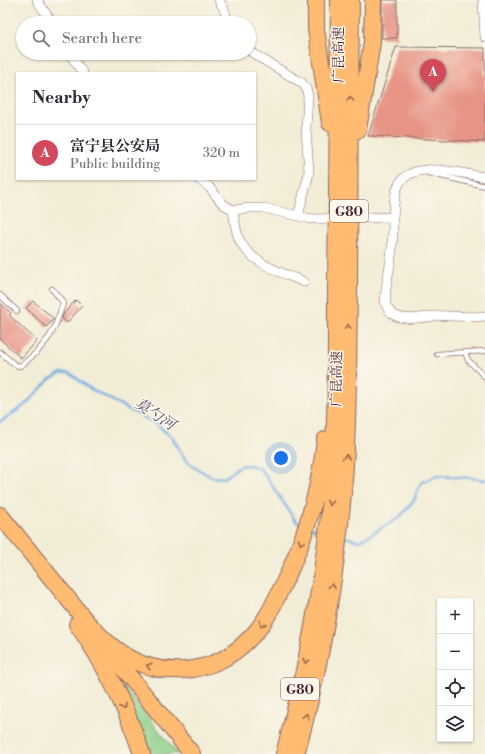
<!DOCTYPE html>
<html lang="en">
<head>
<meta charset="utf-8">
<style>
	:root { --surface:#fff; --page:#f7f7f7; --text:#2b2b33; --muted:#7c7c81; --line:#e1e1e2; --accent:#d1495b }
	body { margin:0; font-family:"Libre Bodoni","Noto Serif SC",serif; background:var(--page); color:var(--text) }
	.controls { position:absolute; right:12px; bottom:12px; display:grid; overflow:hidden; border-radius:0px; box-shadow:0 1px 3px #0004 }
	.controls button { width:36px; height:36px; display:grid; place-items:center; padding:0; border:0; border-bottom:1px solid var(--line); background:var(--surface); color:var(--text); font:20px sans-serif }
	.you { position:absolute; left:281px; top:458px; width:14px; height:14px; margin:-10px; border:3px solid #fff; border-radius:50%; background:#1a73e8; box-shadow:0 0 0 6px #1a73e833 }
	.badge { display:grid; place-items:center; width:26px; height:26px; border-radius:50%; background:var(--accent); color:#fff; font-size:13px; font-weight:700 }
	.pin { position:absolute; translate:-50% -33px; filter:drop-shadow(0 1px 2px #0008) }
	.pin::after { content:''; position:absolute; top:21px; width:14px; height:12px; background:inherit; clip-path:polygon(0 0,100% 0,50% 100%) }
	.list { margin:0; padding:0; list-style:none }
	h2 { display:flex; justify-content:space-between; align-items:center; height:52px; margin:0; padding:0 16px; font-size:17px }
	h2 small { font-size:13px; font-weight:400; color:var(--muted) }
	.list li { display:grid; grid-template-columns:26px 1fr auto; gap:12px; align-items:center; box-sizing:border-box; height:56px; padding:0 16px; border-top:1px solid var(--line) }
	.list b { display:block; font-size:15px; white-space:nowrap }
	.list p { margin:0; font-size:13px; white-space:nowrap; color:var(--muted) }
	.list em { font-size:13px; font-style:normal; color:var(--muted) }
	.icon { flex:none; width:22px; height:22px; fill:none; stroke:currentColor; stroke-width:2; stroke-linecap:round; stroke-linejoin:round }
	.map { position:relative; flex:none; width:485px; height:754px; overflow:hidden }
	.search { position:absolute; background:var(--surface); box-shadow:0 1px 3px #0004; left:16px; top:16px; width:240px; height:44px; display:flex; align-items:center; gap:10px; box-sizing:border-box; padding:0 14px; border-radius:22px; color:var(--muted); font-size:15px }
	.panel { position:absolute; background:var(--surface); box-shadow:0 1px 3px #0004; left:16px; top:72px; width:240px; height:108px; border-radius:0px }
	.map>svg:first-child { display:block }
	.green { fill:#8bce86; stroke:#6a7658 }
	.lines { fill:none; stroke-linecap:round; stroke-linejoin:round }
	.stream { stroke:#70ace2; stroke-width:2.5 }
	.building { fill:#e79485 }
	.lane-casing { stroke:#856767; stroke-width:6 }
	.street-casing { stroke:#856767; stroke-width:10 }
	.highway-casing { stroke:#856767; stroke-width:18 }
	.lane { stroke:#fff; stroke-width:4.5 }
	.street { stroke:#fff; stroke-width:9 }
	.highway { stroke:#ffbb71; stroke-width:16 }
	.oneway { stroke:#9b654a }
	.labels { text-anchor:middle; stroke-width:3; stroke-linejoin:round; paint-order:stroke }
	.shield { fill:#fbf7ec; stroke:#7f6065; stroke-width:1 }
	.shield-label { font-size:13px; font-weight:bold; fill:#4a1f2b }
	.street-label { font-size:14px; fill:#4a1f2b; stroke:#fbf7ec }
	.water-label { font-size:15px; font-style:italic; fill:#57506b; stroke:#fbf7ec }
</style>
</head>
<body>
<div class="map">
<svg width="485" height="754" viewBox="0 0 485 754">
	<rect width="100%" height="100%" fill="#fbf7ec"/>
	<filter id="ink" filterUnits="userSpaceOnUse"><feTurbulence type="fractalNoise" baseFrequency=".025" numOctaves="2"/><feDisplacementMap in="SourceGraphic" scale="8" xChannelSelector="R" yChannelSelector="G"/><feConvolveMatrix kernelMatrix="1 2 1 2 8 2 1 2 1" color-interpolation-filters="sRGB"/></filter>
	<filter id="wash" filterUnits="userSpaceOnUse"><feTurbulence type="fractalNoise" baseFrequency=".012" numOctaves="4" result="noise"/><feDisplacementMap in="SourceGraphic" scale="16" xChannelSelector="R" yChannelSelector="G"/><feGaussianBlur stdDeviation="0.9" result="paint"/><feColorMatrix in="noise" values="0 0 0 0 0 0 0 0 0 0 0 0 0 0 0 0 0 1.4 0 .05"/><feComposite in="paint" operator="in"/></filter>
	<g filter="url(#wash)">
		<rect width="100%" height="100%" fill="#f2edd6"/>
		<path class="green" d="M 122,686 L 123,686 L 178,754 L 150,754 Z"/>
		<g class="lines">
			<path class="stream" d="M 0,422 L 25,405 L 50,379 L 61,373 L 70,373 L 89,388 L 156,424 L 172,437 L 185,459 L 194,467 L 212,477 L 224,478 L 240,466 L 249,465 L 259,468 L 265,475 L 295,520 L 301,525
				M 311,528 L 322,531
				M 344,537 L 360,541 L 400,517 L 414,500 L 421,483 L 436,476 L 472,478 L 485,480"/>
		</g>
		<g id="blocks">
			<path class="building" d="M 382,0 L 397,0 L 397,38 L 382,38 Z
				M 396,47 L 485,48 L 485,142 L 368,136 Z
				M 76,300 L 82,306 L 67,323 L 62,318 L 64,313 Z
				M 33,301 L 54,319 L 46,327 L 26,308 Z
				M 0,303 L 11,313 L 9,315 L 37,341 L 21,358 L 0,339 Z"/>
		</g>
	</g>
	<g filter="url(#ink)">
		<use href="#blocks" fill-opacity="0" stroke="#856767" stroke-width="1"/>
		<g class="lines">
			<g class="lane-casing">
				<path id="lane" d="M 428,173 L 485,186
					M 0,295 L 17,311
					M 0,352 L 14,364 L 18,366 L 22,365 L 37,352 L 50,336 L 55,326 L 63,304 L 62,301 L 52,289
					M 465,352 L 468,360 L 485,377
					M 437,354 L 485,351"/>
			</g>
			<g class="street-casing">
				<path id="street" d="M 37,0 L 52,23
					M 219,0 L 224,9 L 228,23
					M 483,0 L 485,37
					M 249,50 L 257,56 L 302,83 L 306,88 L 308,96 L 306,129 L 309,172 L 308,177 L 298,216
					M 69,53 L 83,73
					M 198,179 L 209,187 L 223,204 L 233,210 L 250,208 L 264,208 L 307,218 L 313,219 L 393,217 C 394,207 394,195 398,186 C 411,158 462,174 485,177
					M 233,210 C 235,221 235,233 241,243 C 253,264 283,273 304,282
					M 393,217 C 393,230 393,243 391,257 C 390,271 383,292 386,305 C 388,310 391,314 396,316 C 407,321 425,317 436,316 C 452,315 469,318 485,316"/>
			</g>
			<g class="highway-casing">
				<path id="highway" d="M 316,0 L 316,29 L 330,123
					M 358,130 L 372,42 L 373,0
					M 0,515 L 90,626
					M 84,619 C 113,651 139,673 185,670 C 209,668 232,657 249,639 C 263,626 272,608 280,591 C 304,544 319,493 325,440
					M 77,624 C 104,662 127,710 142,754
					M 109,651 L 192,754
					M 284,754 C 305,675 321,596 329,515 C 337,439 336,362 336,286 C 337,191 338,95 339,0
					M 296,754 C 318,676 333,595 341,514 C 349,438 348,362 349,286 C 349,191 350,95 351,0"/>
			</g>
			<use href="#lane" class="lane"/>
			<use href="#street" class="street"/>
			<use href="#highway" class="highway"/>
		</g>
		<defs><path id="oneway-chevron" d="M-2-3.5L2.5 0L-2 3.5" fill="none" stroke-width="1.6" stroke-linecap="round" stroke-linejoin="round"/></defs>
		<g class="oneway">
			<use href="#oneway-chevron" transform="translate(350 99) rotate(-90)"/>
			<use href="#oneway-chevron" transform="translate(348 327) rotate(-90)"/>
			<use href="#oneway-chevron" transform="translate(346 457) rotate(-87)"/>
			<use href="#oneway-chevron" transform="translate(330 503) rotate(95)"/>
			<use href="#oneway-chevron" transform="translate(301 542) rotate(110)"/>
			<use href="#oneway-chevron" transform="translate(332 586) rotate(-82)"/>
			<use href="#oneway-chevron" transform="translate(262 624) rotate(123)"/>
			<use href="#oneway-chevron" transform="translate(306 661) rotate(102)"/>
			<use href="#oneway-chevron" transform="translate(149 666) rotate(-163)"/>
			<use href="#oneway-chevron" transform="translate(123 707) rotate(65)"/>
			<use href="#oneway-chevron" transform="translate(306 716) rotate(-77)"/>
		</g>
	</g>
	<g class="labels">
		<g class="shield">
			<rect x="330" y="200" width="38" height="22" rx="3"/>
			<rect x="281" y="678" width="38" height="22" rx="3"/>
		</g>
		<g class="shield-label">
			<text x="349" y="216">G80</text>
			<text x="300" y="694">G80</text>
		</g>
		<g class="street-label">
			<text transform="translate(338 55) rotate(-90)" y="5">广昆高速</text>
			<text transform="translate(336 379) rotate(-89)" y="5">广昆高速</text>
		</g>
		<g class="water-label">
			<text transform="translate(155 414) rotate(33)" y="5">莫勺河</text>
		</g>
	</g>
</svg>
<div class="controls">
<button>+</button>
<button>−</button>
<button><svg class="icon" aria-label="locate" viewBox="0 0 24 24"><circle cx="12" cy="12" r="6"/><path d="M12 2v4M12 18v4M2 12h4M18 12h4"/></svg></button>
<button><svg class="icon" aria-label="layers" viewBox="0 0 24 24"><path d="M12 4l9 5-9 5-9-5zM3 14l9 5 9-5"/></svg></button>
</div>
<div class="you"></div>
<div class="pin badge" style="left:433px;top:92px">A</div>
<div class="search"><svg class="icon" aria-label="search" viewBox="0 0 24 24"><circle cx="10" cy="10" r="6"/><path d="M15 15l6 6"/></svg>Search here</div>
<section class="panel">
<h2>Nearby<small></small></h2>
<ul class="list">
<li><span class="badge">A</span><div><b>富宁县公安局</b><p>Public building</p></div><em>320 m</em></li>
</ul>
</section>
</div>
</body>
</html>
